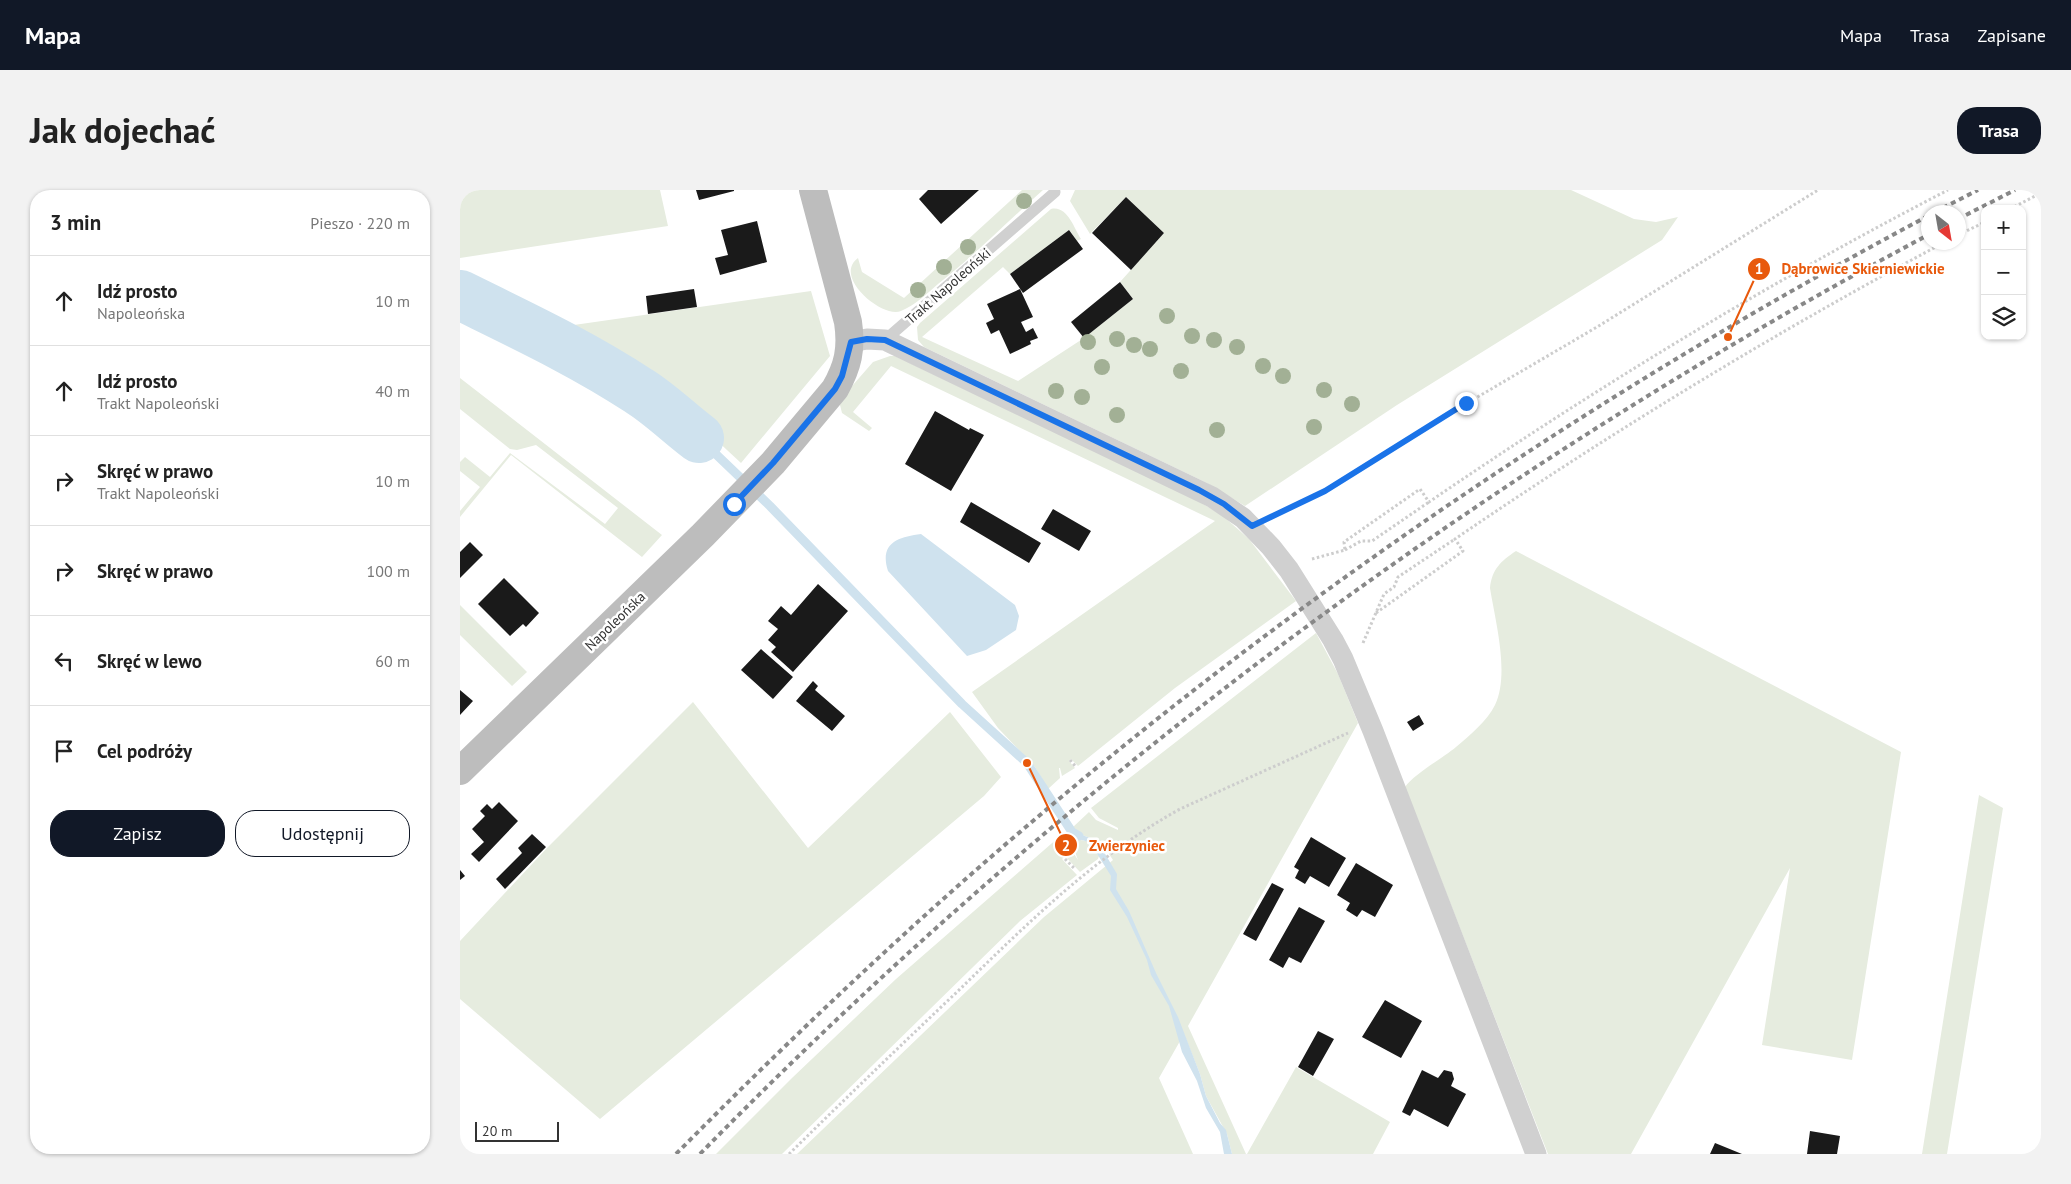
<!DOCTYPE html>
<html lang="pl">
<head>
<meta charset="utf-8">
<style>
	:root { --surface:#fff; --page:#f2f2f2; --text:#222; --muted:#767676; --line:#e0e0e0; --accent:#111827 }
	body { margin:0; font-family:"PT Sans",sans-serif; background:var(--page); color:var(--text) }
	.controls { position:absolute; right:15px; top:15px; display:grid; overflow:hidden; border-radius:10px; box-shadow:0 1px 4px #0004 }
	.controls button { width:45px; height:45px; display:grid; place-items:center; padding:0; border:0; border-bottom:1px solid var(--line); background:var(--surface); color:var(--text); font:25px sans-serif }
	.compass { position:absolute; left:1461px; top:15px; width:45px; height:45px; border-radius:50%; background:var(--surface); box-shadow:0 1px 4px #0004; rotate:149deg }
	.scale { position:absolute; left:15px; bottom:12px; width:84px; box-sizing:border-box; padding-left:5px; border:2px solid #333; border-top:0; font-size:14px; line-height:18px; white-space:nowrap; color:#333; -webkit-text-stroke:4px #fff; paint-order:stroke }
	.stop { position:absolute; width:15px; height:15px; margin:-11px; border:4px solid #1a73e8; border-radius:50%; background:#fff }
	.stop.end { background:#1a73e8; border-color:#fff; box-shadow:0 1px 5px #0008 }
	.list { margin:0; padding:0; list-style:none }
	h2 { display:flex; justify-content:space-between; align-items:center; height:65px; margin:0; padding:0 20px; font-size:21px }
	h2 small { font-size:16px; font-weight:400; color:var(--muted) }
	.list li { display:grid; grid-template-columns:32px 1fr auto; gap:15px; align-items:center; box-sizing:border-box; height:90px; padding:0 20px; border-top:1px solid var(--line) }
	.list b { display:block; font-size:19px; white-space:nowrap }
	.list p { margin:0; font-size:16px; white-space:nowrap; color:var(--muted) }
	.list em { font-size:16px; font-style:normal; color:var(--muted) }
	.actions { display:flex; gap:10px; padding:15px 20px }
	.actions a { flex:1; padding:11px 0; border:1px solid var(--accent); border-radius:20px; text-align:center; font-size:18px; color:var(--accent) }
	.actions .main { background:var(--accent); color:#fff }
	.icon { flex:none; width:28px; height:28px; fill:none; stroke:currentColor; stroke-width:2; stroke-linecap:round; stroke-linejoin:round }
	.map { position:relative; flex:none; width:1581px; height:964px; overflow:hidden; border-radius:20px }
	header { display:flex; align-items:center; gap:30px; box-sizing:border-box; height:70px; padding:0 25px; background:var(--accent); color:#fff }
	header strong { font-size:24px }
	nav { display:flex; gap:28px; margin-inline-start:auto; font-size:18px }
	.intro { display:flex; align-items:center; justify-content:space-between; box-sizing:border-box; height:120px; padding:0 30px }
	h1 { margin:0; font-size:35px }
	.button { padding:12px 22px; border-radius:20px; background:var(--accent); color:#fff; font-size:18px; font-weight:700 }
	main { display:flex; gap:30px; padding:0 30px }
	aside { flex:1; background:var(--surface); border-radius:20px; box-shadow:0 1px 4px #0004 }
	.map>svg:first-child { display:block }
	.green { fill:#e6ecdf }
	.water { fill:#cfe2ee }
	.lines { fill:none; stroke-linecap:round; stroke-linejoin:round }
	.stream { stroke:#cfe2ee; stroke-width:9 }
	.river { stroke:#cfe2ee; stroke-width:50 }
	.building { fill:#1a1a1a }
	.path { stroke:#cdcdcd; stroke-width:3; stroke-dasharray:2.5 2.5; stroke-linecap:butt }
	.lane { stroke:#d0d0d0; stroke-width:11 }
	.street { stroke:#d0d0d0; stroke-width:21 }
	.secondary { stroke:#bdbdbd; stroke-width:28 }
	.rail { stroke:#888; stroke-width:4; stroke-dasharray:5 4; stroke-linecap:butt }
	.tree { fill:#a2b095 }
	.route { stroke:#1a73e8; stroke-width:6 }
	.labels { text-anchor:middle; stroke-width:5; stroke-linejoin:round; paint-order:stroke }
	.street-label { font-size:14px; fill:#333; stroke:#fff }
	.leader { fill:none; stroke:#e8590c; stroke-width:2 }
	.callout-dot { fill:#e8590c; stroke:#fff; stroke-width:2 }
	.mark-label { font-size:15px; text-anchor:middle; font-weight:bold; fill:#fff }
	.callout-label { font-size:15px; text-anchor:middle; font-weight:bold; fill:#e8590c; stroke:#fff; stroke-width:5; stroke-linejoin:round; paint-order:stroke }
</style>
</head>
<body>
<header>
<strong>Mapa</strong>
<nav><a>Mapa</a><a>Trasa</a><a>Zapisane</a></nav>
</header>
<div class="intro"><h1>Jak dojechać</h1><a class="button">Trasa</a></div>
<main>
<aside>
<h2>3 min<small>Pieszo · 220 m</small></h2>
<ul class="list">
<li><svg class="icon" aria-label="ahead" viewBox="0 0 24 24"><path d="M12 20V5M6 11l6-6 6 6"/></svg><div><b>Idź prosto</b><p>Napoleońska</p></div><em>10 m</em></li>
<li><svg class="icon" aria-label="ahead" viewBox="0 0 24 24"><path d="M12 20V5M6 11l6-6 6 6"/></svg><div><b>Idź prosto</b><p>Trakt Napoleoński</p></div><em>40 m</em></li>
<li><svg class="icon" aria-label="right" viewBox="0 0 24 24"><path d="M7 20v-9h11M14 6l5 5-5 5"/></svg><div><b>Skręć w prawo</b><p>Trakt Napoleoński</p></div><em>10 m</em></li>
<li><svg class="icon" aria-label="right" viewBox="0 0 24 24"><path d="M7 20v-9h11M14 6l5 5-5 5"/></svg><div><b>Skręć w prawo</b></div><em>100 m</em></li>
<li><svg class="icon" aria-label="left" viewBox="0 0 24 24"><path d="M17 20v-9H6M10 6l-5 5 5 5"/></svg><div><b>Skręć w lewo</b></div><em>60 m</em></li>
<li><svg class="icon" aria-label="arrive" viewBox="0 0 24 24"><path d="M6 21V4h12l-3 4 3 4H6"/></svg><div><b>Cel podróży</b></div></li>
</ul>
<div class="actions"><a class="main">Zapisz</a><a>Udostępnij</a></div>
</aside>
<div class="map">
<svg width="1581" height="964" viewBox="0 0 1581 964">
	<rect width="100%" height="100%" fill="#fff"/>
	<path class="green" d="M 0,0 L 200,0 L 208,36 L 0,68 Z
		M 562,0 L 583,0 C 548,31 515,65 478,94 C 467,104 455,115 441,121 C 423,129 372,87 398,68 L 402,82 L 444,108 Z
		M 615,0 L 1111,0 L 1174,29 L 1196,32 L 1218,27 L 1202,50 L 937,215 L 785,316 L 747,293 L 464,157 L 458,150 L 457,137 L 460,133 L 591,19 C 607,15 614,38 621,49 L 617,51 L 609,40 L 550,84 L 543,77 L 462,147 L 558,191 L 624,148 L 673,109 L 660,92 L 704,43 L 666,7 L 630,44 L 610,11 Z
		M 351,101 L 370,166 L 281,273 L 212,209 L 93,138 Z
		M 430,166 L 435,166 L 735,309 L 763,326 L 789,349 L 836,411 L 715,498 L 618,576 L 611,569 L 609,571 L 615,578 L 602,586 L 600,578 L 599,578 L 600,588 L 588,599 L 575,577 L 538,538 L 512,502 L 755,331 L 431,176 L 393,222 L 412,238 L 409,241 L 382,223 L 379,211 L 413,172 Z
		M 0,188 L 202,345 L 182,367 L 51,265 L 0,327 L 0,321 L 20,297 L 0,281 L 0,272 L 5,267 L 30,287 L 50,263 L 145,334 L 158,318 L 76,255 L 57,260 L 50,259 L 0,219 Z
		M 1056,361 L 1441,562 L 1392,870 L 1302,855 L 1330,678 L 1171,964 L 1088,964 L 945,597 C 954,584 983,568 996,557 C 1010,545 1027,531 1035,515 C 1050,484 1035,430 1030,398 C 1032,379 1041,371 1056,361 Z
		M 0,415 L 67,482 L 52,496 L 0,445 Z
		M 856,443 L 878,484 L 898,533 L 728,836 L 786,964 L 772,964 L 767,944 L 746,906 L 740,884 L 724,844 L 699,888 L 733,964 L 337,964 L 584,727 L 653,670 L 647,661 L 644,662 L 630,648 L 617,643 L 612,638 L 629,622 L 636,630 L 658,640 L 658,638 L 639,628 L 631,618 Z
		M 233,512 L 348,658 L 490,522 L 541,587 L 524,606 L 140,929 L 0,809 L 0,751 L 87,658 Z
		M 1519,605 L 1543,618 L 1487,964 L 1462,964 Z
		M 607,642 L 614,649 L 627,651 L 639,666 L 638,669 L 620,682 L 605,666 L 602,669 L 617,685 L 560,731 L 322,964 L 256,964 L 332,888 L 436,789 L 599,647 L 609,656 L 618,670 L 612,654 L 604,645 Z
		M 836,877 L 930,932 L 913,964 L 787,964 Z"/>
	<path class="water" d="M 461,344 L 555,415 L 559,426 L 556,440 L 526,460 L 507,466 L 428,381 C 419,353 438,347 461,344 Z
		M 612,638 L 617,643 L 630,648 L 644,662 L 657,684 L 656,699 L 669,721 L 696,783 L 718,827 L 740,884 L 746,906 L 760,933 L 766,940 L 772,964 L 764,964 L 760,942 L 746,918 L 737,891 L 722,862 L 709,816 L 691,785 L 687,770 L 667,727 L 650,700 L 651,686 L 631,654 C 623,648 617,652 607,642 Z"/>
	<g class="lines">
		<path class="stream" d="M 239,248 L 310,316 L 502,514 L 567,573 L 612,642 L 619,646"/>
		<path class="river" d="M 0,105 C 61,135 123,164 179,201 C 200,214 219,233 239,248"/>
	</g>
	<path class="building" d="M 236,0 L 274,0 L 274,1 L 239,10 Z
		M 468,0 L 519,0 L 481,34 L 459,9 Z
		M 666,7 L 704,43 L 671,80 L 632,43 Z
		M 297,31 L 307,72 L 260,85 L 255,68 L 268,65 L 261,40 Z
		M 609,40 L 623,59 L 563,103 L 550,84 Z
		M 660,92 L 673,109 L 624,148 L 611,132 Z
		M 234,99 L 237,117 L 188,124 L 186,106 Z
		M 560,99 L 573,127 L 561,132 L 566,142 L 573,138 L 578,148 L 570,151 L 571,154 L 550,164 L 539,140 L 531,144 L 526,133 L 534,129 L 527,114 Z
		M 475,221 L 509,240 L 510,238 L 524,245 L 491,301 L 445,274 Z
		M 511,312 L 581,353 L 569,373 L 500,332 Z
		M 593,319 L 631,341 L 619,361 L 581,339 Z
		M 10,352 L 23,365 L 0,388 L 0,362 Z
		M 44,388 L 79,423 L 66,437 L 63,434 L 50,446 L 18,414 Z
		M 358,394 L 388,421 L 333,482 L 311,462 L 316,457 L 308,450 L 318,439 L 308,431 L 321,416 L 331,425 Z
		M 301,459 L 333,487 L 313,509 L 281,480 Z
		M 353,491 L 358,496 L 355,500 L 385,526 L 372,541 L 336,511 Z
		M 0,500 L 13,511 L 0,525 Z
		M 959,525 L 964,534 L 953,541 L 947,532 Z
		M 39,612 L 58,631 L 19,672 L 11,664 L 24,652 L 12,639 L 25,626 L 20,621 L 27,614 L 32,619 Z
		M 72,644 L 86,657 L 45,699 L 36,689 L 62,663 L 58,658 Z
		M 851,647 L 886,668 L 869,697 L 850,686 L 845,694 L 835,688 L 839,680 L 834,677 Z
		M 896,673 L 933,695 L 915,727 L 902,720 L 897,727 L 886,720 L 890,713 L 877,705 Z
		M 0,680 L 5,686 L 0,690 Z
		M 812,693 L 824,699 L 796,751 L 783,744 Z
		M 839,717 L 865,731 L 841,773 L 829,767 L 823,778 L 809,770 Z
		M 925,810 L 962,831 L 941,868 L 902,847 Z
		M 858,841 L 874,849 L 853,886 L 838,877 Z
		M 962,880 L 978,888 L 984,880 L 992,882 L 994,889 L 991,896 L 1006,904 L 988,937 L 954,919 L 950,926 L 942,922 Z
		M 1350,941 L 1380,946 L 1377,964 L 1347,964 Z
		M 1255,953 L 1282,964 L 1250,964 Z"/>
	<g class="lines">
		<path class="path" d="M 1550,19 L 1581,3
			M 1498,45 L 1525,32
			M 815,326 L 865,301 L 968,236 L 1137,137 L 1358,0
			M 885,360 L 901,351 L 912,351 L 969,312
			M 852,369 L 885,360 L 884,352 L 960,299 L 969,312 C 1136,198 1308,93 1488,0
			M 916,423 L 1003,361 L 995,349 C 1153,241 1316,142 1485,52
			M 903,453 L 924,404 L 934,397 L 938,387 L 995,349
			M 610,570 L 616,577
			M 605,669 L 614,678
			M 329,964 C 385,909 441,855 498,801 C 567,734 635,666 720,619 L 888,543"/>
		<path class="lane" d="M 425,150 L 595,2"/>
		<path class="street" d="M 391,152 L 407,149 L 425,150 L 752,307 L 783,328 L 811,357 L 829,380 L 873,450 L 883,469 L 913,541 L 1076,964"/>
		<path class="secondary" d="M 0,581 L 243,345 L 313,273 L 375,199 C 388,176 392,159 388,132 L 353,0"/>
		<path class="rail" d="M 1475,22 L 1518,0
			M 1498,29 L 1555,0
			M 216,964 C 333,846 453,732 580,625 C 853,394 1152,194 1468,26
			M 240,964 C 599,597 1015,286 1468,45"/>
	</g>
	<g class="tree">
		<circle cx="564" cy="11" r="8"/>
		<circle cx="508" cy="57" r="8"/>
		<circle cx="484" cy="77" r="8"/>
		<circle cx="458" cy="100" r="8"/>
		<circle cx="707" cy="126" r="8"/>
		<circle cx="732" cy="146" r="8"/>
		<circle cx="657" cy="149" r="8"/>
		<circle cx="754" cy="150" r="8"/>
		<circle cx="628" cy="152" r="8"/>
		<circle cx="674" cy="155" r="8"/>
		<circle cx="777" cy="157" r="8"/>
		<circle cx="690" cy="159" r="8"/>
		<circle cx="803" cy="176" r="8"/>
		<circle cx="642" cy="177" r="8"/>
		<circle cx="721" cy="181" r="8"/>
		<circle cx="823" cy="186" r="8"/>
		<circle cx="864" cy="200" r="8"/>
		<circle cx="596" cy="201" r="8"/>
		<circle cx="622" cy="207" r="8"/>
		<circle cx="892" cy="214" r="8"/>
		<circle cx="657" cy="225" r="8"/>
		<circle cx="854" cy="237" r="8"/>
		<circle cx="757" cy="240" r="8"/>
	</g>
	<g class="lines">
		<path class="route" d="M 274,314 L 313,273 L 375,199 L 382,186 L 391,152 L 407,149 L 425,150 L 739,300 L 764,314 L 792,336 L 865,301 L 1006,213"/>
	</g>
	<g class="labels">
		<g class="street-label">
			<text transform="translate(488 96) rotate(-41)" y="5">Trakt Napoleoński</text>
			<text transform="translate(155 431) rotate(-44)" y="5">Napoleońska</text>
		</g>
	</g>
	<path class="leader" d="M1268 147L1299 79M567 573L606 655"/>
	<g class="callout-dot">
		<circle cx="1268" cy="147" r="5"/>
		<circle cx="567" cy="573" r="5"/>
		<circle cx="1299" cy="79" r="12"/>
		<circle cx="606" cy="655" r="12"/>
	</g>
	<g class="mark-label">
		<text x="1299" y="84">1</text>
		<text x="606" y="661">2</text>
	</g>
	<g class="callout-label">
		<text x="1403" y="84">Dąbrowice Skierniewickie</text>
		<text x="667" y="661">Zwierzyniec</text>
	</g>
</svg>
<div class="controls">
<button>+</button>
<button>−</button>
<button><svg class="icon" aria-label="layers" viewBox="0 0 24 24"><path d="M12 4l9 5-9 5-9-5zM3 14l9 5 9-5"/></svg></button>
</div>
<svg class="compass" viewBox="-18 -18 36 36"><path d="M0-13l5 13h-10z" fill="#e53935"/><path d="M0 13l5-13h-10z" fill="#767676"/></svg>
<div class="scale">20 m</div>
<div class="stop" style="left:274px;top:314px"></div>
<div class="stop end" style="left:1006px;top:213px"></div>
</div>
</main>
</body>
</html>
